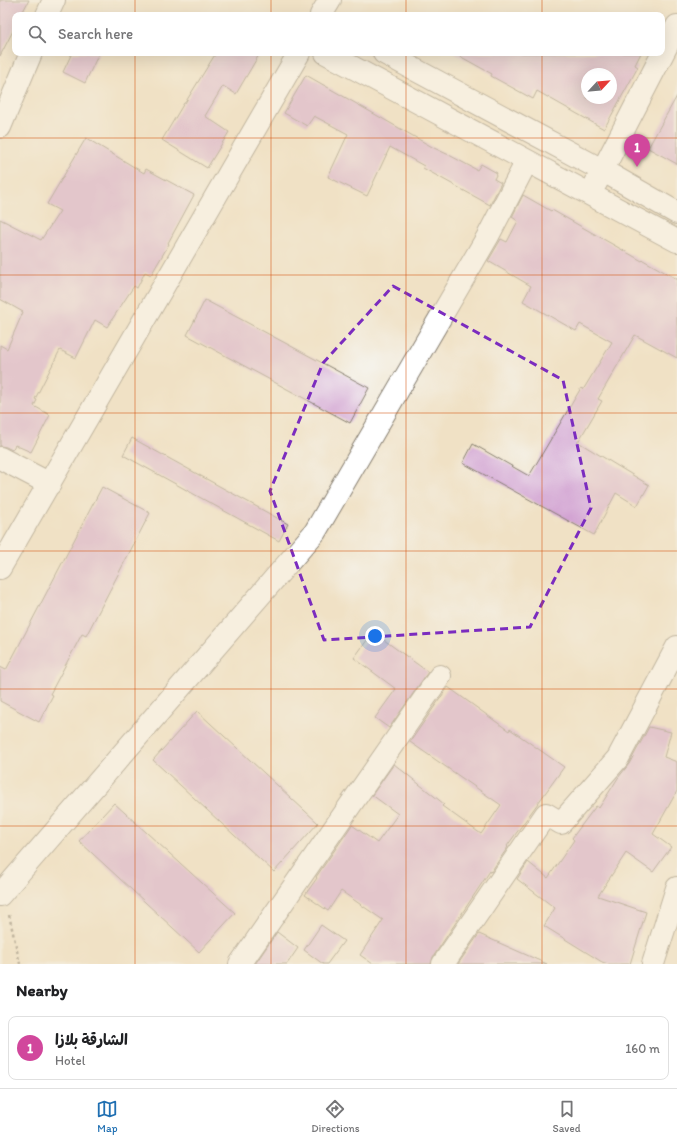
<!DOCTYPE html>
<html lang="en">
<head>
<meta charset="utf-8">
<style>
	:root { --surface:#fff; --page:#f2f2f2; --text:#202124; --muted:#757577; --line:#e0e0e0; --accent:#1f6fb2 }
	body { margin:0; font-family:Itim,"Playpen Sans Arabic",sans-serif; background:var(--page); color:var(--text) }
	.compass { position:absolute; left:581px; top:68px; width:36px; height:36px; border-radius:50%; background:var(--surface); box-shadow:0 4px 16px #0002; rotate:64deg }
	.you { position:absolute; left:375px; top:636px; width:14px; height:14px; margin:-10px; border:3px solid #fff; border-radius:50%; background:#1a73e8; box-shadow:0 0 0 6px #1a73e833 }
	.badge { display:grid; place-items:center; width:26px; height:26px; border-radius:50%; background:var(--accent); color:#fff; font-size:13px; font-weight:700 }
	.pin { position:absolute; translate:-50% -33px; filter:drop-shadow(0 1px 2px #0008) }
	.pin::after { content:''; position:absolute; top:21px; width:14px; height:12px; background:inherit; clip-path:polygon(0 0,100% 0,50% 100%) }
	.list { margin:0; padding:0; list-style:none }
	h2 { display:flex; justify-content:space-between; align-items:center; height:52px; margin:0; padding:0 16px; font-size:17px }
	h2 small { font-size:13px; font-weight:400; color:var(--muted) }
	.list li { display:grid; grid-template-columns:26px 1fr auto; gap:12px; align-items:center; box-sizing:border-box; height:64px; margin:0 8px 8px; padding:0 8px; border:1px solid var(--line); border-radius:8px }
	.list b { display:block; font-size:15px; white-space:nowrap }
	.list p { margin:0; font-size:13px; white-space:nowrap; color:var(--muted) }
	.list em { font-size:13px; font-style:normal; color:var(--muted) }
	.icon { flex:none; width:22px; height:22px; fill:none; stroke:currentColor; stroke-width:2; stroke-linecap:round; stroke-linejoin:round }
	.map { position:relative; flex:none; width:677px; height:964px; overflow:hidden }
	.search { position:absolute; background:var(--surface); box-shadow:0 4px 16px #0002; left:12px; right:12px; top:12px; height:44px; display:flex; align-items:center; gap:10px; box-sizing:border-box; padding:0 14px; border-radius:8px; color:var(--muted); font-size:15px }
	.sheet { height:124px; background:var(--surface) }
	nav { display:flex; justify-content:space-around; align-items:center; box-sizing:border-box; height:56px; border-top:1px solid var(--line); background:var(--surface); font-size:11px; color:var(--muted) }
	nav a { display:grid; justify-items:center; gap:2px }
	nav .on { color:var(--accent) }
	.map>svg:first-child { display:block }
	.building { fill:#d3a4d3; fill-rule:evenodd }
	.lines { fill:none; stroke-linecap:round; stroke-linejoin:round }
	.minor-casing { stroke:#867e70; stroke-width:24 }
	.path { stroke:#867e70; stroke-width:2.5; stroke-dasharray:3 3; stroke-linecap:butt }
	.minor { stroke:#fff; stroke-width:22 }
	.marked { fill:none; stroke:#7b2cbf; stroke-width:3; stroke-dasharray:8 5; stroke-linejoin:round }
	.grid { fill:none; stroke:#d4530e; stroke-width:1; stroke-opacity:0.55 }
</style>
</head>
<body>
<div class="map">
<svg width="677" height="964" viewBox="0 0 677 964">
	<rect width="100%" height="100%" fill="#f6f6f2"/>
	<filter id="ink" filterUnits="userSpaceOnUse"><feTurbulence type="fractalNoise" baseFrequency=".025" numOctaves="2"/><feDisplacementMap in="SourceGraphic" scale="8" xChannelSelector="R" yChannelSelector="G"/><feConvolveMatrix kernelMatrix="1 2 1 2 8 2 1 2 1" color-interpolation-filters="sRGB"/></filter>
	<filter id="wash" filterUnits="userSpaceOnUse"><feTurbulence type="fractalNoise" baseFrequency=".012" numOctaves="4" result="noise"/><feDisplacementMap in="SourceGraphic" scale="16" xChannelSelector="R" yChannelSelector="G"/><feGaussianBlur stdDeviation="0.9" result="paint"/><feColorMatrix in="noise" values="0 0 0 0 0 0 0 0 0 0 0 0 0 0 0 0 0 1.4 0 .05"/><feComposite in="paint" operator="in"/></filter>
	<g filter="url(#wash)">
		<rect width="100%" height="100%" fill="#f0e1c5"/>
		<g id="blocks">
			<path class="building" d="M 0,0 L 29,0 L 21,15 L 15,15 L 15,27 L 0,56 Z
				M 72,53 L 99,53 L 85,83 L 63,72 Z
				M 216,53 L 260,53 L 236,94 L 223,86 L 205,116 L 229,132 L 207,168 L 162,140 L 184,103 L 185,103 Z
				M 454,53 L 641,53 L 635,65 L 638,67 L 604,129 L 537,91 L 533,99 L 491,76 L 492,74 ZM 587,74 L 611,74 L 611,98 L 587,98 Z
				M 306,75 L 434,148 L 449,155 L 477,170 L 481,164 L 497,173 L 494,179 L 501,183 L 490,205 L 423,168 L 424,166 L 390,147 L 367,196 L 328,177 L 348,134 L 314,116 L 307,126 L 284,113 Z
				M 677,96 L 677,164 L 648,148 Z
				M 86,138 L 144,173 L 146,169 L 194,195 L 168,243 L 169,244 L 151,275 L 145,272 L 137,288 L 134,286 L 107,327 L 95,320 L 76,358 L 60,350 L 35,399 L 37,400 L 34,406 L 50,415 L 31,452 L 15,445 L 12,450 L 6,447 L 0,446 L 0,345 L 7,349 L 23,312 L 0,299 L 0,219 L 41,240 L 60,211 L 47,204 Z
				M 523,195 L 551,211 L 552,210 L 642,261 L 643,260 L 677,279 L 677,358 L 635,335 L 598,399 L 602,401 L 578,442 L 649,485 L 637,506 L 616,493 L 594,535 L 463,463 L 473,444 L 529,476 L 581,388 L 583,390 L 612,342 L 580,324 L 576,331 L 523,301 L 531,286 L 488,261 L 501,239 L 507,242 L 518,221 L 512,217 Z
				M 205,300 L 369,388 L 350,423 L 187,335 Z
				M 132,438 L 288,524 L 279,541 L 123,455 Z
				M 102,487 L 150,513 L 86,636 L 82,634 L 50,694 L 53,695 L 39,722 L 0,701 L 0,667 L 6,670 Z
				M 373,632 L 428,672 L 389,728 L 375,718 L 396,689 L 354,658 Z
				M 448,687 L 509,731 L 510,729 L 564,767 L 507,846 L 508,847 L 497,863 L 491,872 L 490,871 L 433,957 L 431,964 L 373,964 L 360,955 L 383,920 L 341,891 L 328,911 L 305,895 L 317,878 L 316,877 L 352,825 L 377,843 L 398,814 L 372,795 L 394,764 L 444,804 L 442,806 L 481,834 L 501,805 L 410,742 Z
				M 197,711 L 318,823 L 274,872 L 153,760 Z
				M 649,727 L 671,732 L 664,757 L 677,762 L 677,791 L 653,834 L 671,847 L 653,872 L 626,853 L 598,896 L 646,912 L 630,964 L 609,964 L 602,962 L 544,926 L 555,908 L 517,879 L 528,862 L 548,878 L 574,840 L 572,838 L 596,806 L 599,808 L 618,778 L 629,764 Z
				M 114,803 L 235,913 L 199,952 L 79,841 Z
				M 321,925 L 344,941 L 327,964 L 323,964 L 304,950 Z
				M 277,932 L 298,948 L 287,964 L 255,964 Z
				M 479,934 L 547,964 L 458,964 Z"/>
		</g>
	</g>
	<g filter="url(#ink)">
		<use href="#blocks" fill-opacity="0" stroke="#867e70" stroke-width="1"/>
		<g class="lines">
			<g class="minor-casing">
				<path id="minor" d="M 47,15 L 54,0
					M 321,15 L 330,0
					M 326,53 L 677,241
					M 384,53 L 602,170 L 677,213
					M 0,127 L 31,53
					M 596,183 L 677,26
					M 0,458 L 50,484
					M 0,568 L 299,53
					M 0,895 L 315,532 L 488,236 L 527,161
					M 240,964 L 440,676
					M 443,964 L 546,814 L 561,823 L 618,758 L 677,647
					M 653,964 L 677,888"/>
			</g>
			<path class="path" d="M 9,915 L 20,964"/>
			<use href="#minor" class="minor"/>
		</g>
	</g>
	<path d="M0 0H677V964H0ZM 393,286 L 563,380 L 591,508 L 530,627 L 324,640 L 270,491 L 323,363 Z" fill="#f0e1c5" fill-opacity=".55" fill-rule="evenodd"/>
	<path class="marked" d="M 393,286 L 563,380 L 591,508 L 530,627 L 324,640 L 270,491 L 323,363 Z"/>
	<path class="grid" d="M 135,0 L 135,15M 271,0 L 271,15M 406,0 L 406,15M 542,0 L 542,15M 135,53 L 135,964M 271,53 L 271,964M 406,53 L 406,964M 542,53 L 542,964M 0,138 L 677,138M 0,275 L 677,275M 0,413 L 677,413M 0,551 L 677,551M 0,689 L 677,689M 0,826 L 677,826"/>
</svg>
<svg class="compass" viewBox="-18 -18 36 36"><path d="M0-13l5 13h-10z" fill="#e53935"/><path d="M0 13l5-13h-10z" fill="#757577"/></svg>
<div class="you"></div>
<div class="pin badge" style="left:637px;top:167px;background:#d1479c">1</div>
<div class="search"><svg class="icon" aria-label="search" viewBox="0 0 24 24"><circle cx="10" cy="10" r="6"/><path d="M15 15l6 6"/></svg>Search here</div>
</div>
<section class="sheet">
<h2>Nearby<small></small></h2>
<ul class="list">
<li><span class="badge" style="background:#d1479c">1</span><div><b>الشارقة بلازا</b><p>Hotel</p></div><em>160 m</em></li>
</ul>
</section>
<nav>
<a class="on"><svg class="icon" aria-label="map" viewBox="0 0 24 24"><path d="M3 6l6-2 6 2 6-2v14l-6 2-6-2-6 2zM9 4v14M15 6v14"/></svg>Map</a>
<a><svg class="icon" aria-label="directions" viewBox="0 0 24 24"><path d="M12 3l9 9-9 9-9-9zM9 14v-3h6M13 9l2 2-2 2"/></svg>Directions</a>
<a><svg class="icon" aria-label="saved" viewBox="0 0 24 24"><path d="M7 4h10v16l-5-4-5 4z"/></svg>Saved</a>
</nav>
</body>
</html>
